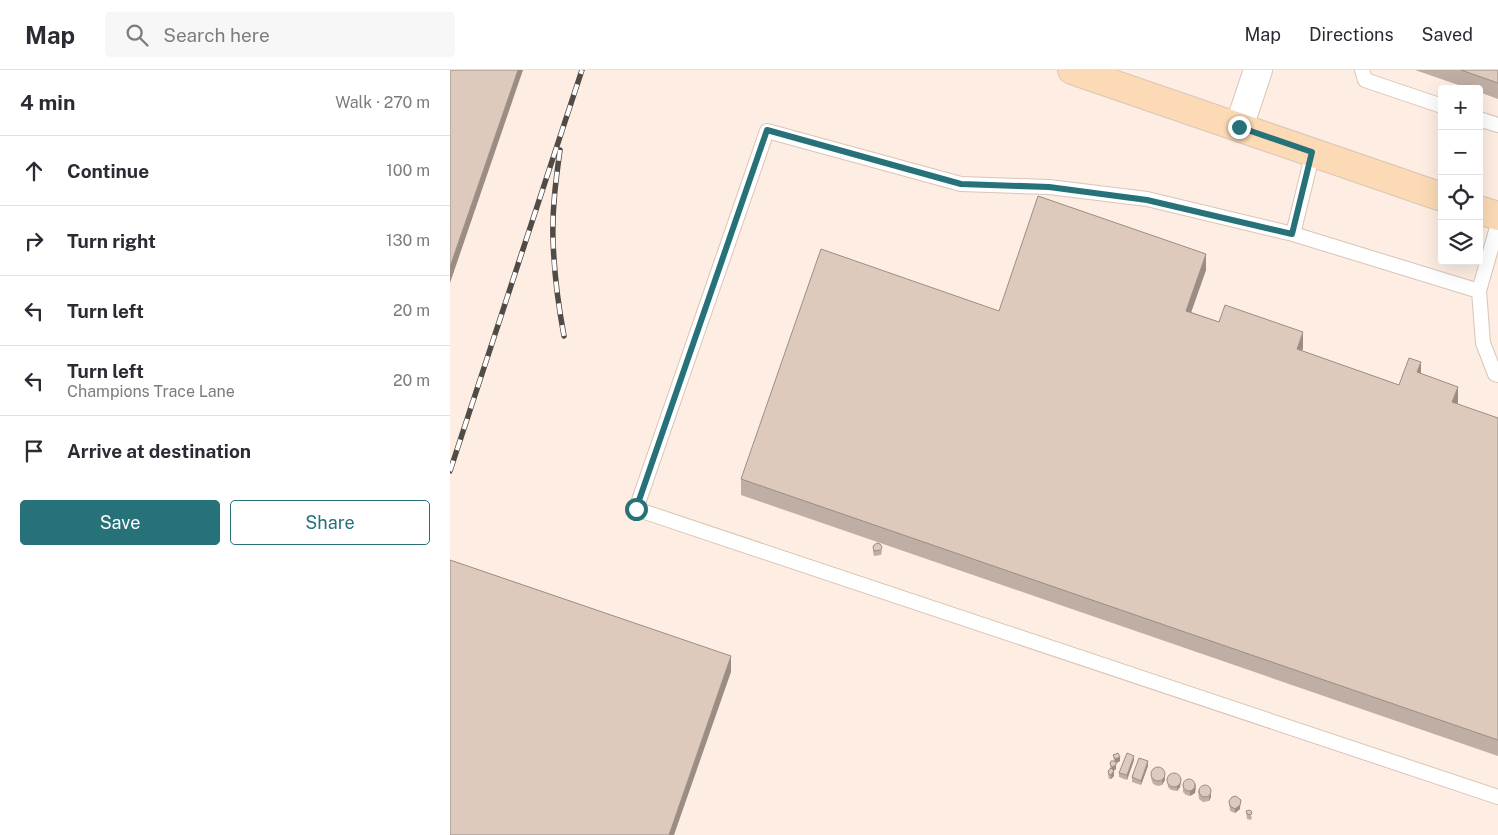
<!DOCTYPE html>
<html lang="en">
<head>
<meta charset="utf-8">
<style>
	:root { --surface:#fff; --page:#f7f7f7; --text:#2b2b33; --muted:#7c7c81; --line:#e1e1e2; --accent:#277179 }
	body { margin:0; font-family:"Public Sans",sans-serif; background:var(--page); color:var(--text) }
	.controls { position:absolute; right:15px; top:15px; display:grid; overflow:hidden; border-radius:5px; box-shadow:0 5px 20px #0002 }
	.controls button { width:45px; height:45px; display:grid; place-items:center; padding:0; border:0; border-bottom:1px solid var(--line); background:var(--surface); color:var(--text); font:25px sans-serif }
	.stop { position:absolute; width:15px; height:15px; margin:-11px; border:4px solid #277179; border-radius:50%; background:#fff }
	.stop.end { background:#277179; border-color:#fff; box-shadow:0 1px 5px #0008 }
	.list { margin:0; padding:0; list-style:none }
	h2 { display:flex; justify-content:space-between; align-items:center; height:65px; margin:0; padding:0 20px; font-size:21px }
	h2 small { font-size:16px; font-weight:400; color:var(--muted) }
	.list li { display:grid; grid-template-columns:32px 1fr auto; gap:15px; align-items:center; box-sizing:border-box; height:70px; padding:0 20px; border-top:1px solid var(--line) }
	.list b { display:block; font-size:19px; white-space:nowrap }
	.list p { margin:0; font-size:16px; white-space:nowrap; color:var(--muted) }
	.list em { font-size:16px; font-style:normal; color:var(--muted) }
	.actions { display:flex; gap:10px; padding:15px 20px }
	.actions a { flex:1; padding:11px 0; border:1px solid var(--accent); border-radius:5px; text-align:center; font-size:18px; color:var(--accent) }
	.actions .main { background:var(--accent); color:#fff }
	.icon { flex:none; width:28px; height:28px; fill:none; stroke:currentColor; stroke-width:2; stroke-linecap:round; stroke-linejoin:round }
	.map { position:relative; flex:none; width:1048px; height:765px; overflow:hidden }
	header { display:flex; align-items:center; gap:30px; box-sizing:border-box; height:70px; padding:0 25px; background:var(--surface); border-bottom:1px solid var(--line) }
	header strong { font-size:24px }
	nav { display:flex; gap:28px; margin-inline-start:auto; font-size:18px }
	.search { width:350px; height:45px; background:var(--page); display:flex; align-items:center; gap:12px; box-sizing:border-box; padding:0 18px; border-radius:5px; color:var(--muted); font-size:19px }
	main { display:flex }
	aside { flex:1; background:var(--surface) }
	.map>svg:first-child { display:block }
	.built { fill:#fdede2; fill-rule:evenodd }
	.lines { fill:none; stroke-linecap:round; stroke-linejoin:round }
	.lane-casing { stroke:#d8c5b8; stroke-width:16 }
	.street-casing { stroke:#d8c5b8; stroke-width:30 }
	.secondary-casing { stroke:#d8c5b8; stroke-width:30 }
	.lane { stroke:#fff; stroke-width:14 }
	.street { stroke:#fff; stroke-width:28 }
	.secondary { stroke:#fcdab5; stroke-width:28 }
	.rail-casing { stroke:#514b46; stroke-width:5.5 }
	.rail { stroke:#fff; stroke-width:4; stroke-dasharray:11; stroke-linecap:butt }
	.wall { fill:#beaea3 }
	.shaded-wall { fill:#9b8d84 }
	.building { fill:#ddcabd; stroke:#9b8d84 }
	.route { stroke:#277179; stroke-width:6 }
</style>
</head>
<body>
<header>
<strong>Map</strong>
<div class="search"><svg class="icon" aria-label="search" viewBox="0 0 24 24"><circle cx="10" cy="10" r="6"/><path d="M15 15l6 6"/></svg>Search here</div>
<nav><a>Map</a><a>Directions</a><a>Saved</a></nav>
</header>
<main>
<aside>
<h2>4 min<small>Walk · 270 m</small></h2>
<ul class="list">
<li><svg class="icon" aria-label="ahead" viewBox="0 0 24 24"><path d="M12 20V5M6 11l6-6 6 6"/></svg><div><b>Continue</b></div><em>100 m</em></li>
<li><svg class="icon" aria-label="right" viewBox="0 0 24 24"><path d="M7 20v-9h11M14 6l5 5-5 5"/></svg><div><b>Turn right</b></div><em>130 m</em></li>
<li><svg class="icon" aria-label="left" viewBox="0 0 24 24"><path d="M17 20v-9H6M10 6l-5 5 5 5"/></svg><div><b>Turn left</b></div><em>20 m</em></li>
<li><svg class="icon" aria-label="left" viewBox="0 0 24 24"><path d="M17 20v-9H6M10 6l-5 5 5 5"/></svg><div><b>Turn left</b><p>Champions Trace Lane</p></div><em>20 m</em></li>
<li><svg class="icon" aria-label="arrive" viewBox="0 0 24 24"><path d="M6 21V4h12l-3 4 3 4H6"/></svg><div><b>Arrive at destination</b></div></li>
</ul>
<div class="actions"><a class="main">Save</a><a>Share</a></div>
</aside>
<div class="map">
<svg width="1048" height="765" viewBox="0 0 1048 765">
	<rect width="100%" height="100%" fill="#fdf9f6"/>
	<path class="built" d="M 0,0 L 1048,0 L 1048,765 L 0,765 ZM 992,19 L 1029,19 L 1029,191 L 992,191 Z"/>
	<g class="lines">
		<g class="lane-casing">
			<path id="lane" d="M 912,0 L 915,10 L 992,36
				M 1029,49 L 1048,55
				M 863,82 L 843,164 L 1029,221
				M 1048,154 L 1029,221 L 1033,273 L 1045,304 L 1048,305
				M 843,164 L 697,129 L 599,117 L 511,114 L 317,61 L 186,439 L 1048,727"/>
		</g>
		<g class="street-casing">
			<path id="street" d="M 789,57 L 808,0"/>
		</g>
		<g class="secondary-casing">
			<path id="secondary" d="M 622,0 L 992,127
				M 1029,140 L 1048,146"/>
		</g>
		<use href="#lane" class="lane"/>
		<use href="#street" class="street"/>
		<use href="#secondary" class="secondary"/>
		<g class="rail-casing">
			<path id="rail" d="M 110,80 C 106,109 102,139 103,169 C 104,202 108,234 114,266
				M 0,401 L 132,0"/>
		</g>
		<use href="#rail" class="rail"/>
	</g>
	<path class="wall" d="M 965,0 L 1048,0 L 1048,29 L 1029,22 L 1029,19 L 1020,19 Z
		M 756,200 L 741,242 L 769,252 L 853,278 L 852,281 L 949,315 L 971,304 L 1008,332 L 1007,334 L 1048,348 L 1048,686 L 291,425 L 291,409 L 549,241 Z
		M 424,475 L 432,481 L 431,485 L 424,486 L 423,482 Z
		M 663,685 L 670,691 L 666,693 L 666,699 L 664,701 L 664,706 L 661,709 L 659,709 L 658,705 L 658,701 L 660,698 L 661,691 L 664,691 Z
		M 684,690 L 677,710 L 669,707 L 669,703 Z
		M 698,696 L 691,715 L 682,712 L 682,707 Z
		M 701,704 L 715,710 L 712,715 L 708,716 L 703,714 L 701,708 Z
		M 717,708 L 731,712 L 730,717 L 727,721 L 721,720 L 718,717 Z
		M 733,713 L 746,718 L 745,723 L 740,726 L 736,725 L 733,722 Z
		M 748,720 L 761,727 L 759,731 L 753,732 L 749,729 Z
		M 791,730 L 790,739 L 785,743 L 780,741 L 779,731 Z
		M 796,741 L 802,747 L 801,750 L 797,749 Z"/>
	<path class="shaded-wall" d="M 68,0 L 73,0 L 0,213 L 0,197 Z
		M 756,184 L 756,200 L 736,257 L 736,241 Z
		M 853,262 L 853,278 L 847,295 L 847,279 Z
		M 971,292 L 971,308 L 967,302 Z
		M 1008,317 L 1008,332 L 1002,348 L 1002,332 Z
		M 281,586 L 281,602 L 224,765 L 219,765 Z
		M 684,686 L 684,690 L 677,710 L 677,705 Z
		M 670,687 L 670,691 L 665,694 L 665,689 Z
		M 698,691 L 698,696 L 691,715 L 691,711 Z
		M 666,695 L 666,699 L 662,701 L 662,697 Z
		M 664,701 L 664,706 L 661,709 L 661,705 Z
		M 715,706 L 715,710 L 712,715 L 712,711 Z
		M 731,707 L 730,717 L 727,721 L 727,716 Z
		M 746,714 L 745,723 L 740,726 L 740,722 Z
		M 761,723 L 761,727 L 759,731 L 759,726 Z
		M 790,735 L 790,739 L 785,743 L 785,739 Z"/>
	<path class="building" d="M 0,0 L 68,0 L 0,197 Z
		M 1011,0 L 1048,0 L 1048,13 Z
		M 588,126 L 756,184 L 736,241 L 769,252 L 775,235 L 853,262 L 847,279 L 949,315 L 959,288 L 971,292 L 967,302 L 1008,317 L 1002,332 L 1048,348 L 1048,670 L 291,409 L 371,179 L 549,241 Z
		M 427,473 L 430,474 L 432,477 L 431,480 L 424,481 L 423,477 L 424,475 Z
		M 0,490 L 281,586 L 219,765 L 0,765 Z
		M 668,683 L 670,687 L 665,689 L 663,685 Z
		M 677,683 L 684,686 L 677,705 L 669,703 Z
		M 689,688 L 698,691 L 691,711 L 682,707 Z
		M 661,691 L 666,691 L 666,695 L 662,697 L 660,694 Z
		M701 704a7 7 0 1 1 14 0a7 7 0 1 1-14 0Z
		M 661,698 L 664,701 L 661,705 L 659,704 L 658,701 Z
		M717 710a7 7 0 1 1 14 0a7 7 0 1 1-14 0Z
		M733 715a6 6 0 1 1 12 0a6 6 0 1 1-12 0Z
		M749 721a6 6 0 1 1 12 0a6 6 0 1 1-12 0Z
		M 786,726 L 791,730 L 790,735 L 785,739 L 780,736 L 779,731 L 782,727 Z
		M 800,740 L 802,742 L 801,745 L 797,744 L 796,741 Z"/>
	<g class="lines">
		<path class="route" d="M 186,439 L 317,60 L 511,114 L 599,117 L 697,130 L 842,164 L 862,82 L 789,57"/>
	</g>
</svg>
<div class="controls">
<button>+</button>
<button>−</button>
<button><svg class="icon" aria-label="locate" viewBox="0 0 24 24"><circle cx="12" cy="12" r="6"/><path d="M12 2v4M12 18v4M2 12h4M18 12h4"/></svg></button>
<button><svg class="icon" aria-label="layers" viewBox="0 0 24 24"><path d="M12 4l9 5-9 5-9-5zM3 14l9 5 9-5"/></svg></button>
</div>
<div class="stop" style="left:186px;top:439px"></div>
<div class="stop end" style="left:789px;top:57px"></div>
</div>
</main>
</body>
</html>
